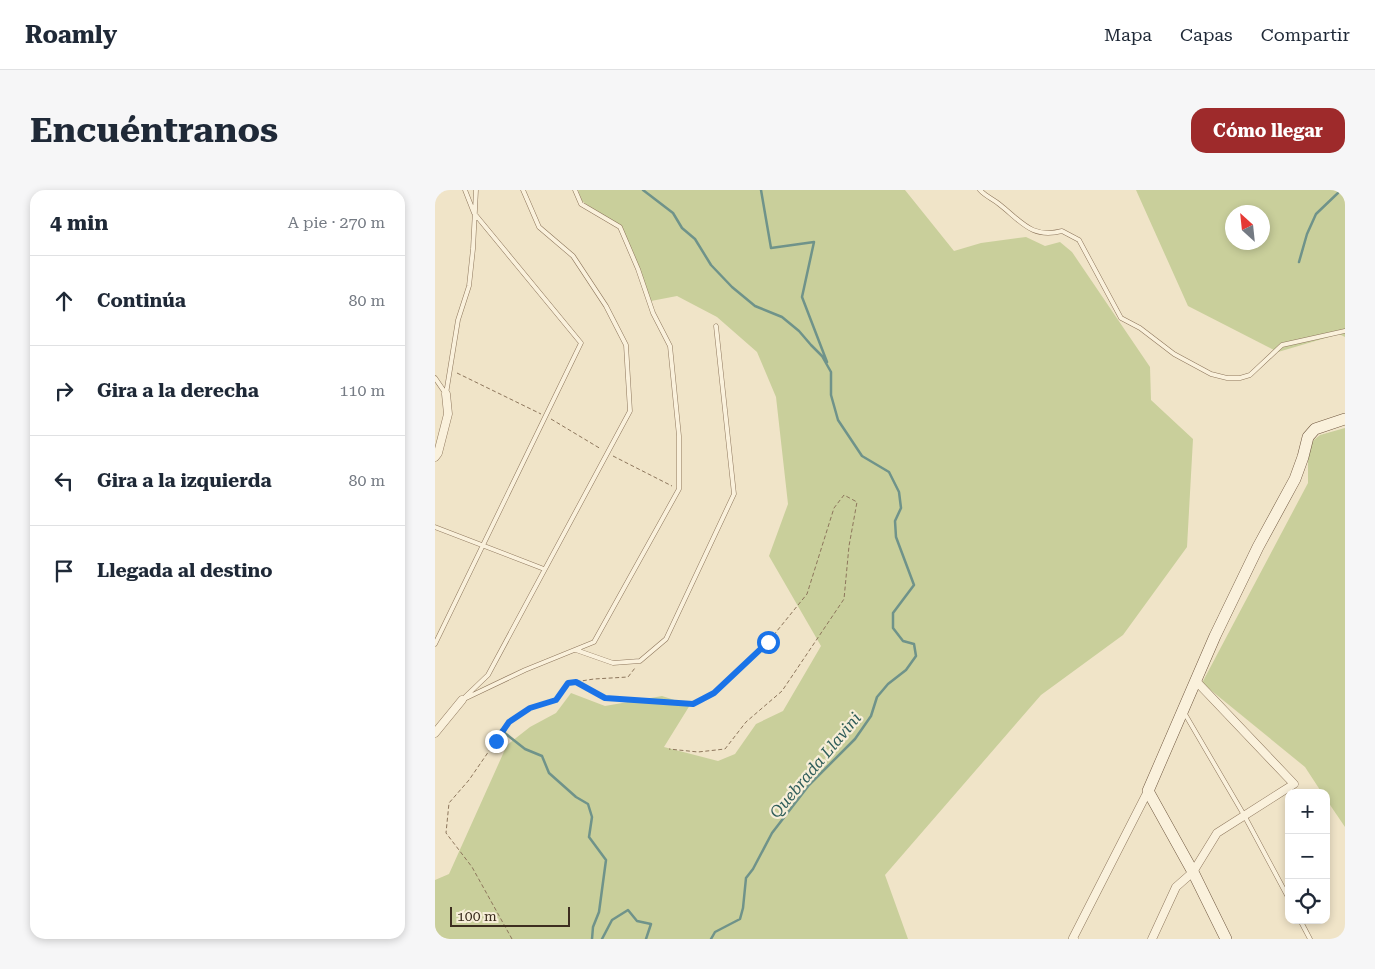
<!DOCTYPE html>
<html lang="es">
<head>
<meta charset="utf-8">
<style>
	:root { --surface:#fff; --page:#f6f6f7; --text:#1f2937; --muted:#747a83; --line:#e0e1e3; --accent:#9e2a2b }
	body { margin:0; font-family:"Roboto Serif",serif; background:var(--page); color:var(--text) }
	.controls { position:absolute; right:15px; bottom:15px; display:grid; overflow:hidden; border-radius:10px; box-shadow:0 2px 8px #0003 }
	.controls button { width:45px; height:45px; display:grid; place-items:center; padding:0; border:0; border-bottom:1px solid var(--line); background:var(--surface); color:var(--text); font:25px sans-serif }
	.compass { position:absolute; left:790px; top:15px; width:45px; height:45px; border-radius:50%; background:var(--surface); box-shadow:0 2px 8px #0003; rotate:333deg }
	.scale { position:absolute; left:15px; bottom:12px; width:120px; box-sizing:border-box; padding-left:5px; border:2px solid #3d2e20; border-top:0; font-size:14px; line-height:18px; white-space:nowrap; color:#3d2e20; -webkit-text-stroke:4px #f7eed8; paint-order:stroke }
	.stop { position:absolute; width:15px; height:15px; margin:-11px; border:4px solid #1a73e8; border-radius:50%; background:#fff }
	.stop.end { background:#1a73e8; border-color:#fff; box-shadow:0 1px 5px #0008 }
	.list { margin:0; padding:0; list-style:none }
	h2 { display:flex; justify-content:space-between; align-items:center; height:65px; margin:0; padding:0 20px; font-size:21px }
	h2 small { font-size:16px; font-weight:400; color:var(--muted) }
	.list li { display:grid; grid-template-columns:32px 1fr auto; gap:15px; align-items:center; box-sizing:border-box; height:90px; padding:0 20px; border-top:1px solid var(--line) }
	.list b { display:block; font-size:19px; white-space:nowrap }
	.list em { font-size:16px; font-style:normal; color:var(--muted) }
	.icon { flex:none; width:28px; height:28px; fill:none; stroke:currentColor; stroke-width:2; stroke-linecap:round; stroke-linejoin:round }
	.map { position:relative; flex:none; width:910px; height:749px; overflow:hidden; border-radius:15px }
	header { display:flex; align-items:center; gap:30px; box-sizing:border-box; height:70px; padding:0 25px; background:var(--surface); border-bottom:1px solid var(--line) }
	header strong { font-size:24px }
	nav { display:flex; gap:28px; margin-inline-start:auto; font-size:18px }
	.intro { display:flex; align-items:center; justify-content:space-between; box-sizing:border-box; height:120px; padding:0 30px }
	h1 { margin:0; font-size:35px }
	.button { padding:12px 22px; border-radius:15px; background:var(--accent); color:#fff; font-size:18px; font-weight:700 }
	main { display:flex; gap:30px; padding:0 30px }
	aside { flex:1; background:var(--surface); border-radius:15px; box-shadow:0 2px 8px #0003 }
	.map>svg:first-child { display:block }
	.green { fill:#c9cf9b; fill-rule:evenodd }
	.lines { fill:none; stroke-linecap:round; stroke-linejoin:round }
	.stream { stroke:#6f938a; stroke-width:2.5 }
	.lane-casing { stroke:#8d765c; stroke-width:5 }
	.street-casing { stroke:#8d765c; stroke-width:9 }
	.secondary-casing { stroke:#6f573f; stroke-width:12 }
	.path { stroke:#8d765c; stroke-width:1; stroke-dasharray:4 2.5; stroke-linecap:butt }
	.lane { stroke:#faf1dc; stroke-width:4 }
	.street { stroke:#faf1dc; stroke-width:8 }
	.secondary { stroke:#faf1dc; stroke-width:11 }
	.route { stroke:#1a73e8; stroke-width:6 }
	.labels { text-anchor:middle; stroke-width:4.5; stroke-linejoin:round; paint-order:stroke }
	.water-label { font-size:16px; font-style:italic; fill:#2f5d5a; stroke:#f7eed8 }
</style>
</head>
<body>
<header>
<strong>Roamly</strong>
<nav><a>Mapa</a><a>Capas</a><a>Compartir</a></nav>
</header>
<div class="intro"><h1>Encuéntranos</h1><a class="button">Cómo llegar</a></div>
<main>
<aside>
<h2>4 min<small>A pie · 270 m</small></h2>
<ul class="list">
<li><svg class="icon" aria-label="ahead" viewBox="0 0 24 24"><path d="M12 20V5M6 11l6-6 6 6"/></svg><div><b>Continúa</b></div><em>80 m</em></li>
<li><svg class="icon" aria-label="right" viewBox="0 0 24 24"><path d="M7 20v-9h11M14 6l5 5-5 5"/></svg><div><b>Gira a la derecha</b></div><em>110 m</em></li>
<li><svg class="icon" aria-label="left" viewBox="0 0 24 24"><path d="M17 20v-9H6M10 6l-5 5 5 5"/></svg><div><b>Gira a la izquierda</b></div><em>80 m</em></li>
<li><svg class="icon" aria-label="arrive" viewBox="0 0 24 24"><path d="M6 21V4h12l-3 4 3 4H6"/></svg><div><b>Llegada al destino</b></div></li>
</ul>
</aside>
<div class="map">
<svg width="910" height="749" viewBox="0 0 910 749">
	<rect width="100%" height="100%" fill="#f0e4c8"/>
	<path class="green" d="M 143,0 L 470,0 L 519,61 L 546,53 L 591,47 L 610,56 L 625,52 L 637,62 L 715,177 L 716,210 L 758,249 L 752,357 L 688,445 L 606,505 L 450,685 L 473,749 L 0,749 L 0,690 L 14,684 L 72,555 L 95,537 L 121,523 L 136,503 L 170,516 L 227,506 L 255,515 L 229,557 L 283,571 L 300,564 L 321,534 L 348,521 L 386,456 L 334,366 L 353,314 L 341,207 L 322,162 L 282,127 L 242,106 L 216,111 L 188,42 L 147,11 Z
		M 701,0 L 910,0 L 910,147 L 904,144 L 843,162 L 753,116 ZM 798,22 L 828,22 L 828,52 L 798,52 Z
		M 910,238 L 910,637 L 891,609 L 891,603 L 887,603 L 870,577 L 767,493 L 873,293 L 873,255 L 885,245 Z"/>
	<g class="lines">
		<path class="stream" d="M 208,0 L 238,23 L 247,38 L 260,49 L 276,75 L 297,97 L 320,116 L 347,127 L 364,141 L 376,155 L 387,166 L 396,182 L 396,205 L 403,230 L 427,266 L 454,282 L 464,302 L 466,318 L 460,331 L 461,347 L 479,395 L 458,423 L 458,438 L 468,451 L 479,454 L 481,466 L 471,480 L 453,494 L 442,507 L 436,526 L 420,549 L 374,595 L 337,643 L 318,679 L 311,688 L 308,718 L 305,729 L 280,742 L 276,749
			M 326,0 L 336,58 L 379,52 L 367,107 L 392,172
			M 864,72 L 872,44 L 881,24 L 906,0
			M 66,540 L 90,559 L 107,566 L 114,583 L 141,607 L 153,614 L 157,627 L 154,647 L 171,670 L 164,722 L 158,737 L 157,749
			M 167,749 L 177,730 L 193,720 L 202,731 L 216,734 L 211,749"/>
		<g class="lane-casing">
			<path id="lane" d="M 545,0 C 550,6 558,9 564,14 C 586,31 596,49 627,41 L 644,50 L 686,128 L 705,138 L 739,164 L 776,184 L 792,188 L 805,188 L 815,185 L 847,155 L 910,141
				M 0,188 L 11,204
				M 11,204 L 23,130 L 34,96 L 38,59 L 41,0
				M 0,337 L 109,379
				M 0,454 L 146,153 L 39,23 L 30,0
				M 141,460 L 178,473 L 205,471 L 231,449 L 299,304 L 281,136
				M 30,507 L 53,485 L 195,221 L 191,155 L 171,116 L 138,66 L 104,37 L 88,0
				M 27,510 L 90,480 L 159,452 L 244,299 L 244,246 L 235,156 L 218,123 L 203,79 L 185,37 L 146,14 L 140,0
				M 750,524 L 809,625 L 854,709
				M 865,730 L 875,749"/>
		</g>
		<g class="street-casing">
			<path id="street" d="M 0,267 L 3,263 L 13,224 L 11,204
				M 0,543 L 27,510
				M 639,749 L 638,748 L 713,601
				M 717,749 L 741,697 L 758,682 L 782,643 L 859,594 L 761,491"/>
		</g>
		<g class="secondary-casing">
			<path id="secondary" d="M 791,749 L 758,682 L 713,601 L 780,446 L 823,357 L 860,289 L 868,267 L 873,247 L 880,239 L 910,229"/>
		</g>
		<path class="path" d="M 22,183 L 106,224
			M 116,229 L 166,259
			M 178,266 L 237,296
			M 141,492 L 170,508 L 259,513 L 279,503 L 333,452 L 372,404 L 399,318 L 409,305 L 422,312 L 414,356 L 409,409 L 347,501 L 311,532 L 290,559 L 263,562 L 234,559
			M 77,749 L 37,677 L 11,643 L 14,613 L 34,590 L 74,532 L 95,518 L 121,510 L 133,493 L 159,489 L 193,487 L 200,478"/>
		<use href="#lane" class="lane"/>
		<use href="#street" class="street"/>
		<use href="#secondary" class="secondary"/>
	</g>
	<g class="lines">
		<path class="route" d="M 61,551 L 74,532 L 95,518 L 121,510 L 133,493 L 141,492 L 170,508 L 258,514 L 279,503 L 333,452"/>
	</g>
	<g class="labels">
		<g class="water-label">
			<text transform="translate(380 575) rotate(-50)" y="6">Quebrada Llavini</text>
		</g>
	</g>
</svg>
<div class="controls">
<button>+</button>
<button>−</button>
<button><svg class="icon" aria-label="locate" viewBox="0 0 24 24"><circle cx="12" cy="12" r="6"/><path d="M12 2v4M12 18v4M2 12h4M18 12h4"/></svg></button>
</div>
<svg class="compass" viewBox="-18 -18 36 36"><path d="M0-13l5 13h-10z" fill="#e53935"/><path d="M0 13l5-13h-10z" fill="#747a83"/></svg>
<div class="scale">100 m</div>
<div class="stop" style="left:333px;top:452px"></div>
<div class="stop end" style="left:61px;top:551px"></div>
</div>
</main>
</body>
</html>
